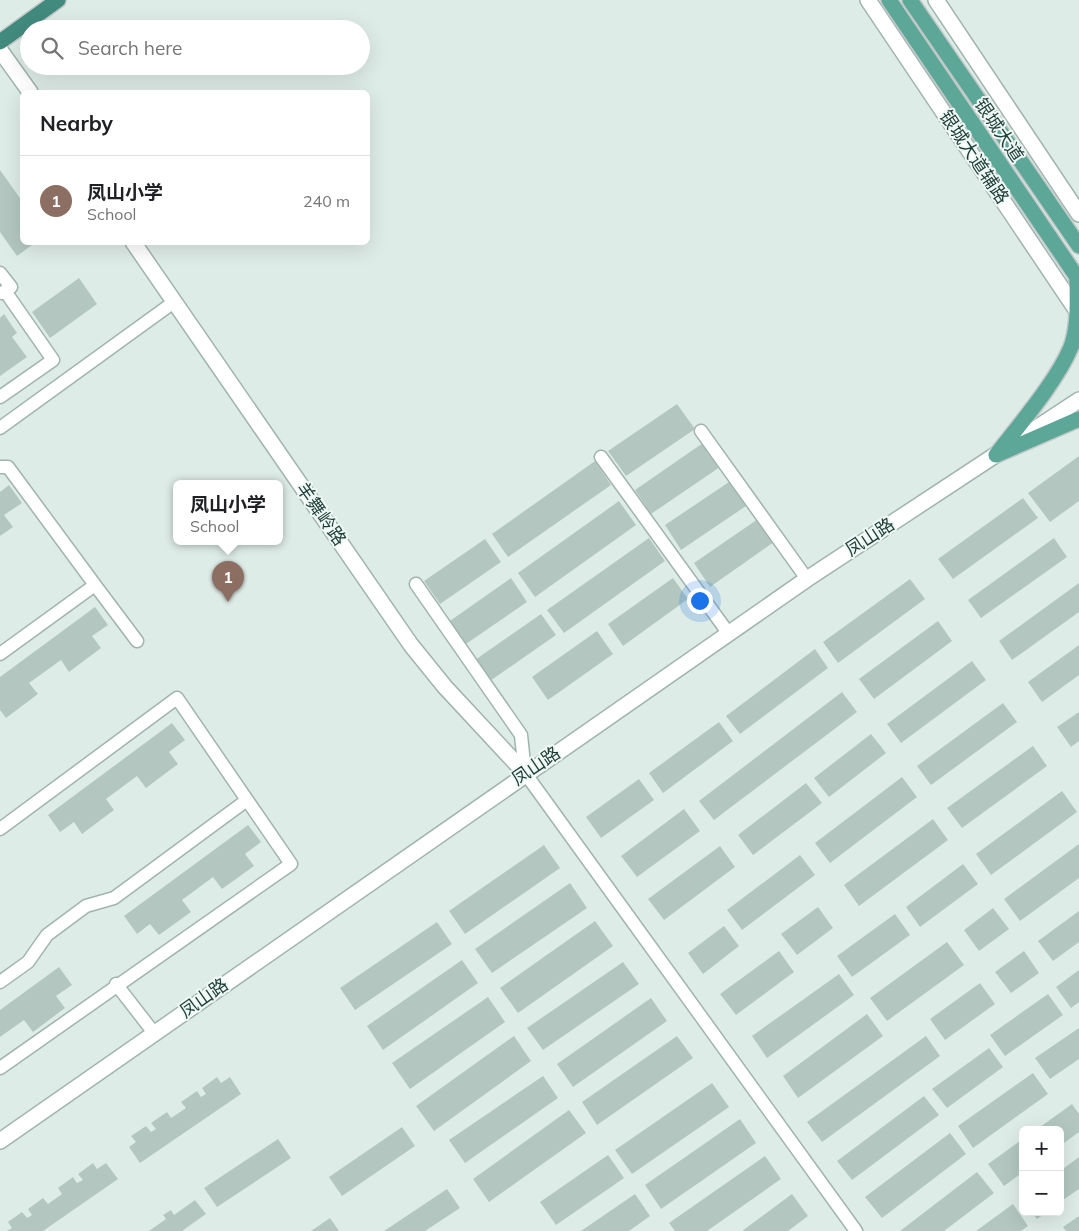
<!DOCTYPE html>
<html lang="en">
<head>
<meta charset="utf-8">
<style>
	:root { --surface:#fff; --page:#f2f2f2; --text:#202124; --muted:#757577; --line:#e0e0e0; --accent:#844d34 }
	body { margin:0; font-family:Mulish,"Noto Sans SC",sans-serif; background:var(--page); color:var(--text) }
	.controls { position:absolute; right:15px; bottom:15px; display:grid; overflow:hidden; border-radius:8px; box-shadow:0 5px 20px #0002 }
	.controls button { width:45px; height:45px; display:grid; place-items:center; padding:0; border:0; border-bottom:1px solid var(--line); background:var(--surface); color:var(--text); font:25px sans-serif }
	.you { position:absolute; left:699px; top:600px; width:18px; height:18px; margin:-12px; border:4px solid #fff; border-radius:50%; background:#1a73e8; box-shadow:0 0 0 8px #1a73e833 }
	.badge { display:grid; place-items:center; width:32px; height:32px; border-radius:50%; background:var(--accent); color:#fff; font-size:16px; font-weight:700 }
	.pin { position:absolute; translate:-50% -41px; filter:drop-shadow(0 1px 2px #0008) }
	.pin::after { content:''; position:absolute; top:26px; width:18px; height:15px; background:inherit; clip-path:polygon(0 0,100% 0,50% 100%) }
	.popup { position:absolute; left:173px; top:480px; width:110px; height:65px; box-sizing:border-box; display:grid; place-content:center; border-radius:8px; background:var(--surface); filter:drop-shadow(0 1px 4px #0005); font-size:16px; white-space:nowrap; color:var(--muted) }
	.popup b { font-size:19px; color:var(--text) }
	.popup::after { content:''; position:absolute; left:50%; top:100%; margin-left:-10px; border:10px solid transparent; border-top-color:var(--surface) }
	.list { margin:0; padding:0; list-style:none }
	h2 { display:flex; justify-content:space-between; align-items:center; height:65px; margin:0; padding:0 20px; font-size:21px }
	h2 small { font-size:16px; font-weight:400; color:var(--muted) }
	.list li { display:grid; grid-template-columns:32px 1fr auto; gap:15px; align-items:center; box-sizing:border-box; height:90px; padding:0 20px; border-top:1px solid var(--line) }
	.list b { display:block; font-size:19px; white-space:nowrap }
	.list p { margin:0; font-size:16px; white-space:nowrap; color:var(--muted) }
	.list em { font-size:16px; font-style:normal; color:var(--muted) }
	.icon { flex:none; width:28px; height:28px; fill:none; stroke:currentColor; stroke-width:2; stroke-linecap:round; stroke-linejoin:round }
	.map { position:relative; flex:none; width:1079px; height:1231px; overflow:hidden }
	.search { position:absolute; background:var(--surface); box-shadow:0 5px 20px #0002; left:20px; top:20px; width:350px; height:55px; display:flex; align-items:center; gap:12px; box-sizing:border-box; padding:0 18px; border-radius:28px; color:var(--muted); font-size:19px }
	.panel { position:absolute; background:var(--surface); box-shadow:0 5px 20px #0002; left:20px; top:90px; width:350px; height:155px; border-radius:8px }
	.map>svg:first-child { display:block }
	.building { fill:#b3c7c0 }
	.lines { fill:none; stroke-linecap:round; stroke-linejoin:round }
	.minor-casing { stroke:#a0b4af; stroke-width:15 }
	.tertiary-casing { stroke:#a0b4af; stroke-width:18 }
	.primary-casing { stroke:#c0c9c7; stroke-width:18 }
	.trunk-casing { stroke:#c0c9c7; stroke-width:18 }
	.minor { stroke:#fff; stroke-width:12 }
	.tertiary { stroke:#fff; stroke-width:15 }
	.primary { stroke:#5da799; stroke-width:15 }
	.trunk { stroke:#428a7e; stroke-width:15 }
	.labels { text-anchor:middle; stroke-width:4; stroke-linejoin:round; paint-order:stroke }
	.street-label { font-size:18px; fill:#1d3d37; stroke:#eff8f4 }
</style>
</head>
<body>
<div class="map">
<svg width="1079" height="1231" viewBox="0 0 1079 1231">
	<rect width="100%" height="100%" fill="#deece7"/>
	<path class="building" d="M 0,170 L 22,201 L 22,242 L 36,242 L 17,256 L 0,232 Z
		M 79,278 L 97,304 L 50,338 L 32,312 Z
		M 4,314 L 17,333 L 12,337 L 27,357 L 0,376 L 0,318 Z
		M 677,404 L 695,429 L 626,476 L 608,451 Z
		M 703,443 L 720,467 L 651,514 L 635,490 Z
		M 1079,456 L 1079,501 L 1050,522 L 1028,493 Z
		M 595,461 L 611,485 L 508,557 L 492,534 Z
		M 732,480 L 749,504 L 681,550 L 665,525 Z
		M 9,485 L 22,503 L 4,515 L 13,527 L 0,536 L 0,492 Z
		M 1023,498 L 1038,518 L 953,579 L 938,559 Z
		M 619,501 L 636,525 L 535,597 L 518,573 Z
		M 758,519 L 774,542 L 710,587 L 694,563 Z
		M 649,538 L 665,561 L 564,633 L 547,610 Z
		M 1054,538 L 1067,557 L 981,618 L 968,600 Z
		M 485,539 L 501,562 L 440,604 L 424,581 Z
		M 511,578 L 527,602 L 463,646 L 447,623 Z
		M 673,578 L 688,599 L 623,646 L 608,624 Z
		M 910,579 L 925,599 L 838,663 L 823,642 Z
		M 1079,583 L 1079,612 L 1012,660 L 999,641 Z
		M 95,607 L 108,625 L 92,636 L 101,648 L 69,672 L 61,660 L 29,683 L 38,694 L 6,718 L 0,710 L 0,677 Z
		M 541,614 L 556,635 L 490,681 L 475,660 Z
		M 938,621 L 952,641 L 874,699 L 859,679 Z
		M 597,631 L 613,654 L 548,700 L 532,677 Z
		M 1079,645 L 1079,675 L 1042,702 L 1028,682 Z
		M 815,649 L 828,668 L 740,734 L 726,716 Z
		M 972,661 L 986,680 L 901,743 L 887,724 Z
		M 842,692 L 857,712 L 714,820 L 699,801 Z
		M 1003,703 L 1017,722 L 931,785 L 917,766 Z
		M 1079,712 L 1079,741 L 1071,747 L 1057,727 Z
		M 719,722 L 733,741 L 663,793 L 649,773 Z
		M 172,723 L 185,740 L 169,752 L 178,764 L 146,788 L 137,776 L 106,799 L 114,810 L 82,834 L 74,822 L 60,832 L 48,815 Z
		M 871,734 L 886,753 L 829,797 L 814,778 Z
		M 1033,746 L 1047,766 L 962,828 L 947,808 Z
		M 902,777 L 917,797 L 830,863 L 815,843 Z
		M 639,779 L 654,800 L 601,838 L 586,817 Z
		M 806,783 L 822,803 L 753,855 L 738,835 Z
		M 1062,791 L 1077,812 L 991,875 L 976,854 Z
		M 684,809 L 700,831 L 637,877 L 621,856 Z
		M 933,819 L 948,840 L 859,906 L 844,885 Z
		M 248,825 L 261,842 L 245,854 L 254,866 L 222,889 L 213,877 L 182,900 L 191,912 L 159,935 L 150,924 L 137,934 L 124,916 Z
		M 1079,844 L 1079,878 L 1020,921 L 1004,899 Z
		M 544,845 L 560,868 L 465,934 L 449,911 Z
		M 720,846 L 735,867 L 664,920 L 648,899 Z
		M 800,855 L 815,875 L 742,930 L 727,910 Z
		M 963,864 L 978,884 L 920,927 L 906,907 Z
		M 570,883 L 587,908 L 492,973 L 475,949 Z
		M 818,907 L 833,928 L 797,955 L 781,934 Z
		M 993,908 L 1009,929 L 979,951 L 964,930 Z
		M 1079,911 L 1079,942 L 1053,961 L 1038,941 Z
		M 895,914 L 910,935 L 852,977 L 837,956 Z
		M 595,921 L 613,946 L 518,1013 L 500,988 Z
		M 437,922 L 452,944 L 355,1010 L 340,988 Z
		M 724,926 L 739,946 L 703,974 L 688,953 Z
		M 947,942 L 964,965 L 887,1021 L 870,998 Z
		M 779,951 L 794,972 L 736,1015 L 720,994 Z
		M 1024,951 L 1039,973 L 1011,993 L 995,972 Z
		M 462,960 L 478,983 L 383,1050 L 367,1026 Z
		M 623,962 L 639,984 L 543,1050 L 527,1028 Z
		M 59,967 L 72,985 L 56,996 L 65,1008 L 33,1032 L 24,1020 L 0,1037 L 0,1010 Z
		M 1079,970 L 1079,1002 L 1071,1008 L 1056,987 Z
		M 839,974 L 854,995 L 767,1058 L 752,1036 Z
		M 980,983 L 995,1004 L 945,1040 L 930,1019 Z
		M 1048,994 L 1063,1015 L 1005,1056 L 990,1035 Z
		M 488,997 L 505,1022 L 410,1089 L 392,1063 Z
		M 651,998 L 667,1021 L 573,1087 L 557,1064 Z
		M 867,1014 L 883,1036 L 798,1098 L 783,1076 Z
		M 1079,1028 L 1079,1059 L 1050,1079 L 1035,1058 Z
		M 514,1036 L 531,1061 L 434,1131 L 416,1106 Z
		M 677,1036 L 693,1058 L 597,1125 L 582,1102 Z
		M 926,1036 L 940,1056 L 822,1142 L 807,1122 Z
		M 989,1048 L 1003,1067 L 947,1108 L 932,1089 Z
		M 1033,1073 L 1048,1094 L 973,1148 L 958,1126 Z
		M 543,1076 L 558,1098 L 465,1163 L 449,1140 Z
		M 217,1077 L 221,1083 L 230,1077 L 241,1094 L 140,1163 L 129,1147 L 136,1142 L 131,1136 L 146,1126 L 151,1132 L 156,1129 L 151,1123 L 167,1112 L 171,1118 L 186,1108 L 181,1102 L 197,1091 L 201,1097 L 206,1094 L 202,1088 Z
		M 712,1083 L 729,1107 L 632,1174 L 615,1150 Z
		M 924,1096 L 939,1115 L 852,1180 L 837,1161 Z
		M 1072,1104 L 1079,1114 L 1079,1132 L 1060,1146 L 1060,1130 L 1036,1130 Z
		M 569,1110 L 586,1133 L 489,1202 L 473,1179 Z
		M 740,1119 L 756,1143 L 661,1209 L 645,1185 Z
		M 402,1127 L 415,1146 L 342,1196 L 329,1177 Z
		M 950,1133 L 966,1154 L 882,1218 L 865,1197 Z
		M 278,1139 L 291,1158 L 217,1207 L 204,1188 Z
		M 1023,1139 L 1023,1172 L 1004,1186 L 988,1164 Z
		M 608,1155 L 624,1178 L 556,1225 L 540,1202 Z
		M 765,1156 L 781,1179 L 707,1231 L 675,1231 L 669,1223 Z
		M 1079,1157 L 1079,1189 L 1060,1202 L 1060,1171 Z
		M 93,1163 L 97,1169 L 106,1163 L 118,1179 L 43,1231 L 7,1231 L 12,1228 L 8,1222 L 22,1212 L 27,1218 L 32,1215 L 28,1209 L 43,1198 L 48,1204 L 62,1194 L 58,1188 L 73,1177 L 77,1183 L 83,1180 L 78,1174 Z
		M 977,1172 L 994,1193 L 944,1231 L 900,1231 Z
		M 447,1189 L 460,1208 L 425,1231 L 384,1231 Z
		M 635,1194 L 650,1216 L 629,1231 L 581,1231 Z
		M 792,1194 L 808,1216 L 788,1231 L 742,1231 Z
		M 195,1200 L 206,1214 L 182,1231 L 149,1231 L 166,1219 L 163,1215 L 171,1210 L 174,1215 Z
		M 1013,1204 L 1028,1226 L 1021,1231 L 976,1231 Z
		M 1032,1212 L 1047,1212 L 1037,1219 Z
		M 1079,1216 L 1079,1231 L 1066,1231 L 1063,1227 Z
		M 330,1218 L 339,1231 L 311,1231 Z"/>
	<g class="lines">
		<g class="minor-casing">
			<path id="minor" d="M 0,273 L 11,287 L 2,293
				M 0,397 L 53,360 L 5,291
				M 0,428 L 174,302
				M 701,431 L 807,579
				M 601,457 L 729,634
				M 0,467 L 8,467 L 95,585
				M 416,584 L 521,735 L 525,773 L 856,1231
				M 0,654 L 95,585 L 137,641
				M 0,829 L 177,698 L 291,864 L 0,1068
				M 0,982 L 28,962 L 47,935 L 86,906 L 114,898 L 247,800
				M 116,984 L 154,1033"/>
		</g>
		<g class="tertiary-casing">
			<path id="tertiary" d="M 868,0 L 1079,314
				M 936,0 L 1079,214
				M 0,50 L 30,92
				M 133,242 L 411,645 L 445,687 L 525,773
				M 0,1141 L 807,579 L 1079,400"/>
		</g>
		<g class="primary-casing">
			<path id="primary" d="M 889,0 L 1079,280
				M 910,0 L 1079,246
				M 1077,278 C 1077,299 1079,326 1071,347 C 1057,381 1020,424 996,455 L 1079,419"/>
		</g>
		<g class="trunk-casing">
			<path id="trunk" d="M 0,42 L 58,0"/>
		</g>
		<use href="#minor" class="minor"/>
		<use href="#tertiary" class="tertiary"/>
		<use href="#primary" class="primary"/>
		<use href="#trunk" class="trunk"/>
	</g>
	<g class="labels">
		<g class="street-label">
			<text transform="translate(999 130) rotate(56)" y="6">银城大道</text>
			<text transform="translate(974 157) rotate(56)" y="6">银城大道辅路</text>
			<text transform="translate(321 514) rotate(55)" y="6">羊舞岭路</text>
			<text transform="translate(870 537) rotate(-33)" y="6">凤山路</text>
			<text transform="translate(536 766) rotate(-34)" y="6">凤山路</text>
			<text transform="translate(204 998) rotate(-35)" y="6">凤山路</text>
		</g>
	</g>
</svg>
<div class="controls">
<button>+</button>
<button>−</button>
</div>
<div class="you"></div>
<div class="pin badge" style="left:228px;top:602px;background:#8d6e63">1</div>
<div class="popup"><b>凤山小学</b>School</div>
<div class="search"><svg class="icon" aria-label="search" viewBox="0 0 24 24"><circle cx="10" cy="10" r="6"/><path d="M15 15l6 6"/></svg>Search here</div>
<section class="panel">
<h2>Nearby<small></small></h2>
<ul class="list">
<li><span class="badge" style="background:#8d6e63">1</span><div><b>凤山小学</b><p>School</p></div><em>240 m</em></li>
</ul>
</section>
</div>
</body>
</html>
